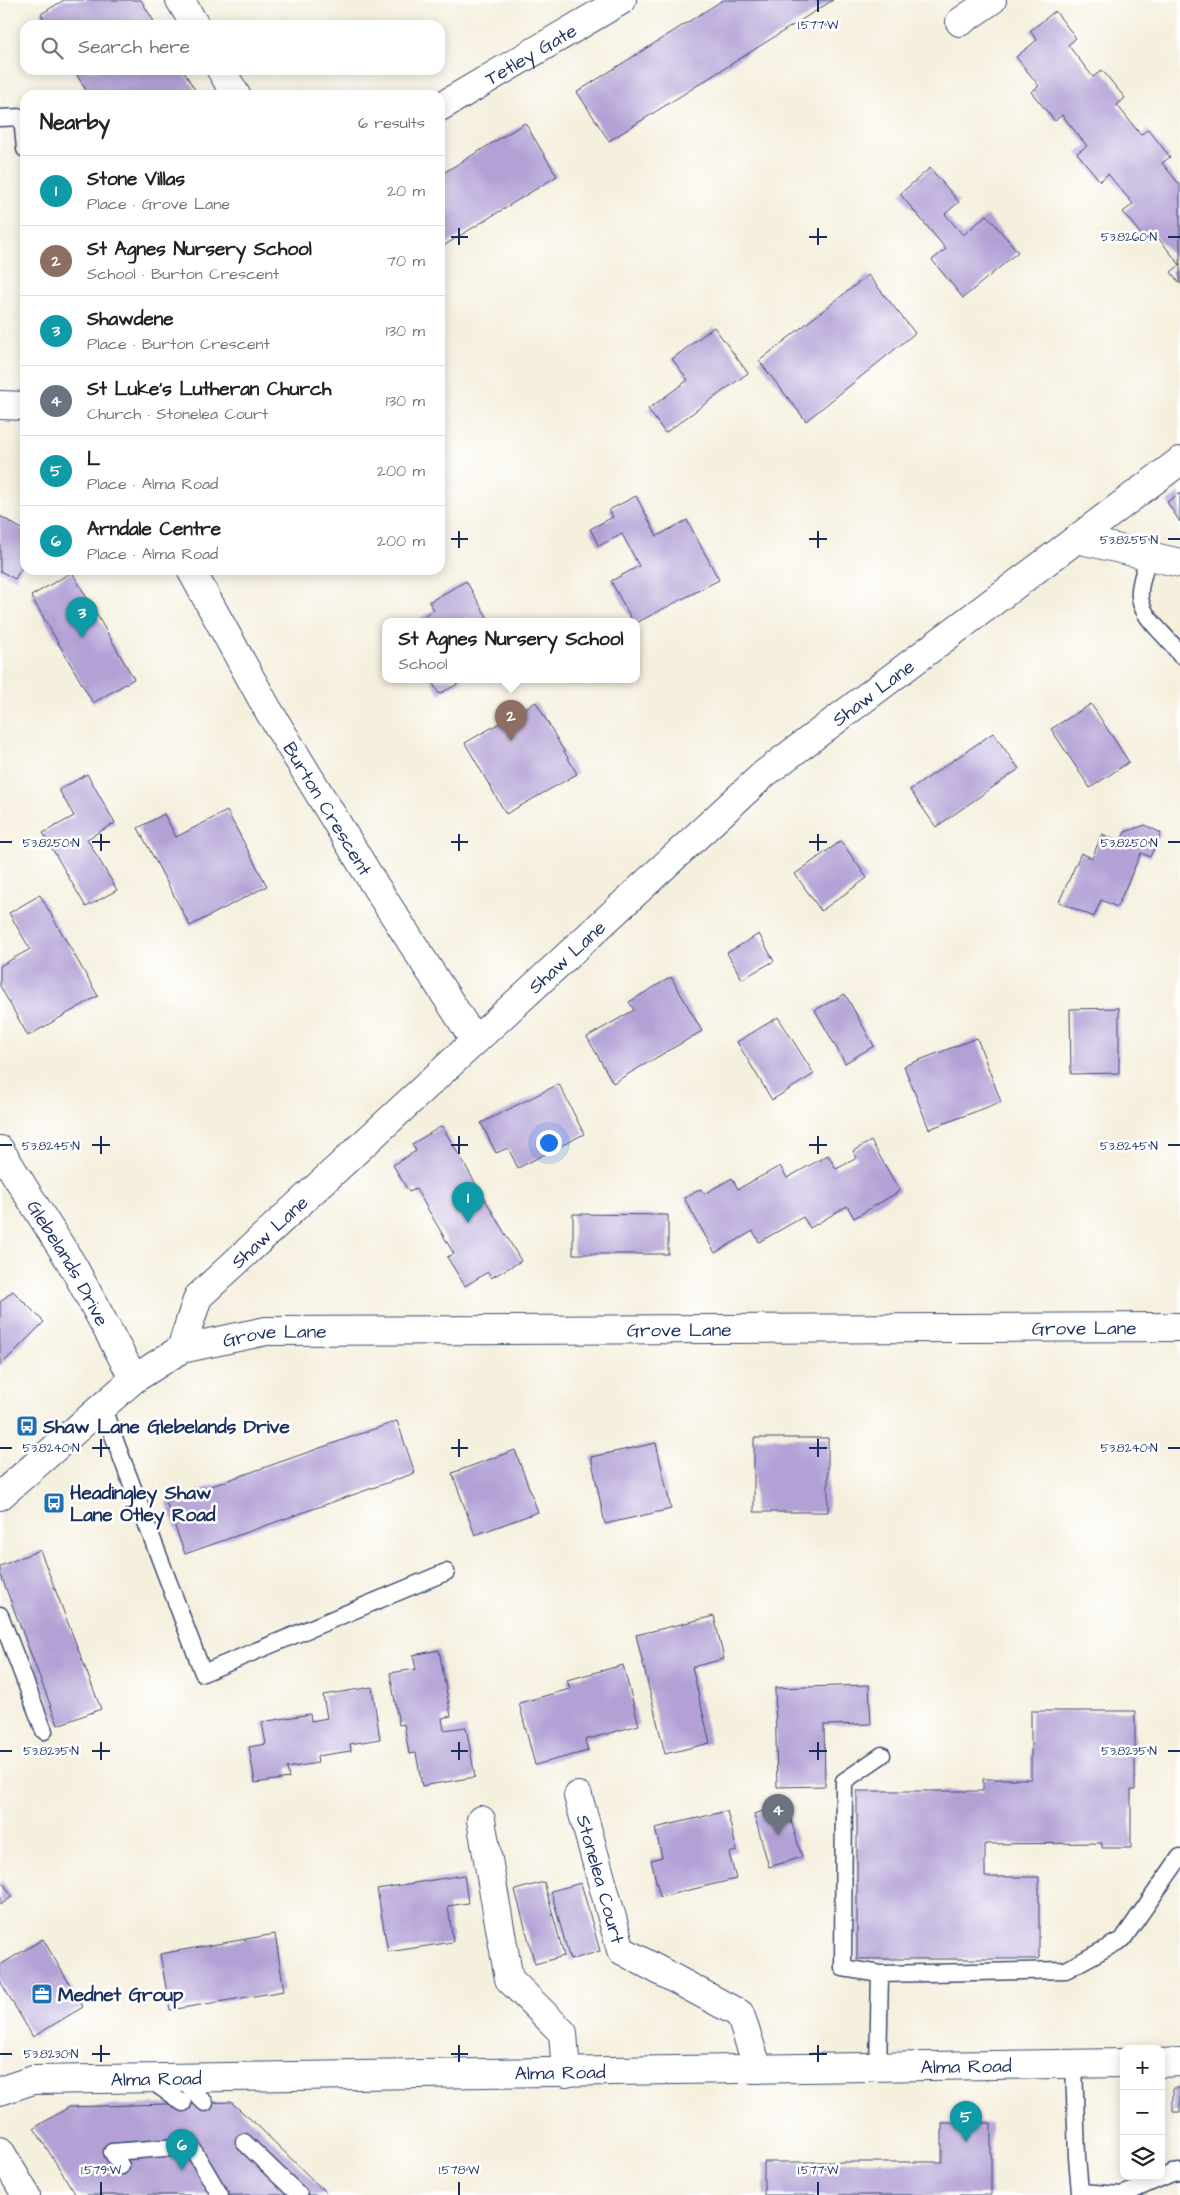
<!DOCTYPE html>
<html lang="en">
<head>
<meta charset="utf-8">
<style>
	:root { --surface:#fff; --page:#f6f6f6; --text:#222; --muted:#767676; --line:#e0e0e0; --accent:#ea580c }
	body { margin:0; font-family:"Architects Daughter",sans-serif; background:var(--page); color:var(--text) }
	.controls { position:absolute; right:15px; bottom:15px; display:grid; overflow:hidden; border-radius:10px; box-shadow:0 2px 12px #0003 }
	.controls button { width:45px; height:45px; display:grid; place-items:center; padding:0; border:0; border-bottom:1px solid var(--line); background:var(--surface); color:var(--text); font:25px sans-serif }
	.you { position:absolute; left:548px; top:1142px; width:18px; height:18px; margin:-12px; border:4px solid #fff; border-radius:50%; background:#1a73e8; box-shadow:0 0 0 8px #1a73e833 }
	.badge { display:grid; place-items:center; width:32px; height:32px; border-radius:50%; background:var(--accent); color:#fff; font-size:16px; font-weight:700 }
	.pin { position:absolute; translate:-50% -41px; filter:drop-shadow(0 1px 2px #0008) }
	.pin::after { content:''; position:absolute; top:26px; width:18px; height:15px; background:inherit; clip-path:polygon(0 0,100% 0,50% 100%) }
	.popup { position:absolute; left:382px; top:618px; width:258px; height:65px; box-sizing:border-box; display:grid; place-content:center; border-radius:10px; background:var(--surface); filter:drop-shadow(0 1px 4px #0005); font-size:16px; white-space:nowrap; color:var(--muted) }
	.popup b { font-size:19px; color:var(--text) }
	.popup::after { content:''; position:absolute; left:50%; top:100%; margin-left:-10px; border:10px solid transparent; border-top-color:var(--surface) }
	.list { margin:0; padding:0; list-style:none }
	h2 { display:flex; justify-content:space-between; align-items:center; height:65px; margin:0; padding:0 20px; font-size:21px }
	h2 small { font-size:16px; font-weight:400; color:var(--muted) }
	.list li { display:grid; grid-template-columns:32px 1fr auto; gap:15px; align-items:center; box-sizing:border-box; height:70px; padding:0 20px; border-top:1px solid var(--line) }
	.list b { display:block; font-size:19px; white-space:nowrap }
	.list p { margin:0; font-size:16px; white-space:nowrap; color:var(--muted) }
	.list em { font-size:16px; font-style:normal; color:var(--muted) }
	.icon { flex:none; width:28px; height:28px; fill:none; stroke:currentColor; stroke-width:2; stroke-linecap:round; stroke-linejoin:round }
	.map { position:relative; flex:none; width:1180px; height:2195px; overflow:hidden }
	.search { position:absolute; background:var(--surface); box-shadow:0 2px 12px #0003; left:20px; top:20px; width:425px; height:55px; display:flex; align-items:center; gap:12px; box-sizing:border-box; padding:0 18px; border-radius:15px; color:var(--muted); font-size:19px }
	.panel { position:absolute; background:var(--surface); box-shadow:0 2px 12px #0003; left:20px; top:90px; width:425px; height:485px; border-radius:15px }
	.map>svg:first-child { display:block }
	.building { fill:#b3a1d6 }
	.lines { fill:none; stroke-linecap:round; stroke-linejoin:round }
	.service-casing { stroke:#3c4c71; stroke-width:19 }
	.minor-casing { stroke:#3c4c71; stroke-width:30 }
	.secondary-casing { stroke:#3c4c71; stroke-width:30 }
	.trunk-casing { stroke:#3c4c71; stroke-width:30 }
	.service { stroke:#fff; stroke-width:16 }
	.minor { stroke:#fff; stroke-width:28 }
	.secondary { stroke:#fff; stroke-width:28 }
	.trunk { stroke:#fff; stroke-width:28 }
	.ticks { fill:none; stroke:#1b2f5e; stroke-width:2 }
	.labels { text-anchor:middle; stroke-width:5; stroke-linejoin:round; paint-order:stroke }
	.street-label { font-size:19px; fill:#1b2f5e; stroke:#fff }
	.poi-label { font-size:19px; font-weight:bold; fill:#1b2f5e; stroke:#fff; text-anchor:start }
	.ticks-label { font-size:12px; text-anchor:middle; fill:#1b2f5e; stroke:#fff; stroke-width:5; stroke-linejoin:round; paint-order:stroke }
</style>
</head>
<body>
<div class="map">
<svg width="1180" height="2195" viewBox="0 0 1180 2195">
	<rect width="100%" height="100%" fill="#fff"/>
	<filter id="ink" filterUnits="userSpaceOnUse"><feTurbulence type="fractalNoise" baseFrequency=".02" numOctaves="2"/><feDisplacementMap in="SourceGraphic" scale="10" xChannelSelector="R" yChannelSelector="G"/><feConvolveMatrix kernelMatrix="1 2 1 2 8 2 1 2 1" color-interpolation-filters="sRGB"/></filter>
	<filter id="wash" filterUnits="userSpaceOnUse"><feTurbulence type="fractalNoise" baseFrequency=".0096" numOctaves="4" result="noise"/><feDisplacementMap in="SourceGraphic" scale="20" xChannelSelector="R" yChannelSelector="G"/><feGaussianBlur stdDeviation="1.12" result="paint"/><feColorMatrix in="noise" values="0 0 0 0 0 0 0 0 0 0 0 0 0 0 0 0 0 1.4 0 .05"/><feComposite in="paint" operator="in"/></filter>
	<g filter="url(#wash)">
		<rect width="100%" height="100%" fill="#f5efdd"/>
		<g id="blocks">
			<path class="building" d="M 64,0 L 141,0 L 156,25 L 47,25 L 41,14 Z
				M 723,0 L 833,0 L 609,141 L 577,92 Z
				M 1055,11 L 1076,38 L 1068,45 L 1093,77 L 1102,70 L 1125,98 L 1117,105 L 1141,135 L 1148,129 L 1170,157 L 1162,163 L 1180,185 L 1180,265 L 1155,234 L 1146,241 L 1123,212 L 1133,204 L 1108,174 L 1100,181 L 1077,153 L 1087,146 L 1062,115 L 1055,121 L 1031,92 L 1039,86 L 1016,57 L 1037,40 L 1030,31 Z
				M 74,70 L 183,70 L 198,95 L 89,95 Z
				M 525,123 L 557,176 L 440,248 L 440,175 Z
				M 930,168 L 959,202 L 945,214 L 963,235 L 987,215 L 1018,252 L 963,298 L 932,260 L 946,249 L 900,194 Z
				M 1180,265 L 1180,284 L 1171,272 Z
				M 868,275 L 915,333 L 806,421 L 759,361 Z
				M 714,327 L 748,373 L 665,433 L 648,409 L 688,380 L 672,359 Z
				M 1180,493 L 1180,522 L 1167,502 Z
				M 636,496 L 657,536 L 687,520 L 719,580 L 636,623 L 633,622 L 611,581 L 639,566 L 622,534 L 599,546 L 590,529 L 613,517 L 609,510 Z
				M 0,516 L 25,531 L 25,562 L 15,579 L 0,571 Z
				M 72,572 L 134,679 L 93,703 L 31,596 Z
				M 466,581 L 490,622 L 413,622 L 434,610 L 429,602 Z
				M 431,680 L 465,680 L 439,694 Z
				M 536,702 L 577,774 L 506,814 L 465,743 Z
				M 1091,704 L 1129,762 L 1090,788 L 1051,729 Z
				M 993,733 L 1019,769 L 936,827 L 910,790 Z
				M 87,774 L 115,823 L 87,839 L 117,890 L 86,907 L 43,833 L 74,816 L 59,790 Z
				M 227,811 L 267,886 L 190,926 L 138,828 L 164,814 L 176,837 Z
				M 1145,825 L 1161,833 L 1150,857 L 1141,853 L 1117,907 L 1101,900 L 1094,917 L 1059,902 L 1081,853 L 1092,858 L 1102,834 L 1120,842 L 1125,832 Z
				M 841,841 L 867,878 L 821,911 L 795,874 Z
				M 40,895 L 98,996 L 28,1036 L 0,986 L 0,966 L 30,949 L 9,913 Z
				M 759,934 L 774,961 L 742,979 L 727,953 Z
				M 671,977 L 702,1031 L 613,1083 L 587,1037 L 634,1010 L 629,1002 Z
				M 845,994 L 874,1046 L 845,1063 L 815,1010 Z
				M 1119,1008 L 1119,1073 L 1071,1074 L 1070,1009 Z
				M 778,1017 L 814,1074 L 772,1100 L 737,1042 Z
				M 977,1038 L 1001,1102 L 929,1129 L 904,1066 Z
				M 559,1084 L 584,1134 L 518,1168 L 508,1148 L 496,1153 L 481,1123 Z
				M 442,1126 L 521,1261 L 491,1278 L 488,1272 L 465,1286 L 447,1257 L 454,1254 L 416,1189 L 409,1192 L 393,1165 L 416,1151 L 412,1144 Z
				M 871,1141 L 900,1191 L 854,1218 L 847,1206 L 810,1228 L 803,1217 L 759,1242 L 753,1231 L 715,1253 L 684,1198 L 701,1189 L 704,1194 L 732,1178 L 738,1189 L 780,1166 L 787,1178 L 828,1155 L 836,1169 L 857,1158 L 853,1151 Z
				M 573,1214 L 668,1215 L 668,1254 L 573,1254 Z
				M 13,1291 L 44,1322 L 0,1366 L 0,1302 Z
				M 397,1421 L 415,1473 L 185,1554 L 166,1502 Z
				M 754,1438 L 828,1438 L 828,1512 L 754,1512 Z
				M 656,1443 L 671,1509 L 605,1524 L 591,1457 Z
				M 515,1450 L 538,1512 L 475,1535 L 452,1473 Z
				M 40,1550 L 101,1709 L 58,1725 L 0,1573 L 0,1566 Z
				M 714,1616 L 724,1659 L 692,1667 L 710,1743 L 665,1754 L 636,1635 Z
				M 439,1650 L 451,1716 L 442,1718 L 444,1730 L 466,1727 L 475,1777 L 422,1786 L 416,1753 L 409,1754 L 404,1724 L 399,1725 L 390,1673 L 416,1669 L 413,1655 Z
				M 623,1665 L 639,1725 L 585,1740 L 588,1751 L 535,1765 L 519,1703 L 570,1689 L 567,1680 Z
				M 869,1685 L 871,1724 L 824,1725 L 825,1786 L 777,1787 L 775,1688 Z
				M 372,1687 L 380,1739 L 350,1744 L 351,1751 L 317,1756 L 318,1763 L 287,1768 L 289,1778 L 255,1783 L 249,1747 L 266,1744 L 262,1722 L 310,1714 L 311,1721 L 327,1718 L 323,1695 Z
				M 1031,1711 L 1135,1711 L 1135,1790 L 1131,1790 L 1131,1848 L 1102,1848 L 1102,1843 L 985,1844 L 985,1877 L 1039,1877 L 1039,1959 L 857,1959 L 857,1791 L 983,1791 L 983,1779 L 1031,1779 Z
				M 786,1804 L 802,1857 L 769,1867 L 754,1814 Z
				M 727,1811 L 737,1851 L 729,1853 L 736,1879 L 660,1897 L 651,1860 L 662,1857 L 655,1828 Z
				M 464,1875 L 468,1903 L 448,1906 L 453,1942 L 388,1952 L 377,1889 Z
				M 0,1878 L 12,1897 L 0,1905 Z
				M 544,1882 L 564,1956 L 535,1964 L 515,1890 Z
				M 581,1883 L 600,1951 L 570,1960 L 551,1891 Z
				M 275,1934 L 284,1991 L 170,2010 L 160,1954 Z
				M 43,1939 L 83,2007 L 33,2037 L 0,1981 L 0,1965 Z
				M 1173,2088 L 1180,2088 L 1180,2112 L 1173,2112 Z
				M 231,2102 L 258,2126 L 328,2195 L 76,2195 L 34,2128 L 69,2107 Z
				M 942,2123 L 991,2123 L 991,2195 L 764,2195 L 764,2162 L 942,2162 Z"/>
		</g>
	</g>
	<g filter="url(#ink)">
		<use href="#blocks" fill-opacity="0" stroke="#3c4c71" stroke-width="1"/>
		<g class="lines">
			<g class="service-casing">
				<path id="service" d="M 0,118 L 22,117 L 25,149
					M 1148,556 C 1146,567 1141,579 1140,590 C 1137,618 1168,634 1180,655
					M 102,1406 L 203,1673 L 446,1572
					M 0,1615 L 44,1731
					M 880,1974 L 843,1968 L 844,1781 L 882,1755
					M 1074,2064 L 1077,2157 L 1080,2192 L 1122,2195 L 1172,2173 L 1180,2172
					M 878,2068 L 880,1974 L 1066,1970 L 1123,1939 L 1180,1857
					M 180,2078 L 205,2103
					M 150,2080 L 183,2103
					M 244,2142 L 299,2195
					M 121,2166 L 112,2152 L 191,2146 L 220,2195"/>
			</g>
			<g class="minor-casing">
				<g id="minor">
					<path d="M 180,0 L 195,25"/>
					<path d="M 960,22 L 992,0"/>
					<path d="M 221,70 L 236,95"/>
					<path id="s1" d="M 440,107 L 622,0"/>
					<path d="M 0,405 L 25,406"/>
					<path d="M 1077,539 L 1180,563"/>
					<path id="s2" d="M 191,570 L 267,708 L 374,884 L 475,1041"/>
					<path id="s3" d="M 0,1150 L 73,1266 L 134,1379"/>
					<path id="s4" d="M 578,1796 L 621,1950 L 740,2014 L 758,2069"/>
					<path d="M 481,1820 L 509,1979 L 563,2033 L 566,2073"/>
					<path d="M 1161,2063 L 1180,2062"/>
					<path id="s5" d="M 0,2091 L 33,2080 L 1124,2063"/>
				</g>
			</g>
			<g class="secondary-casing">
				<g id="secondary">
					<path id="s6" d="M 181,1349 L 266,1331 L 1180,1327"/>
					<path id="s7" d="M 0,1496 L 134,1379 L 181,1349 L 198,1297 L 764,774 L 1180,461"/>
				</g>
			</g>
			<g class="trunk-casing">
				<path id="trunk" d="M 0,2151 L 26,2195"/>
			</g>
			<use href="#service" class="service"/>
			<use href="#minor" class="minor"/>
			<use href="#secondary" class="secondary"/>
			<use href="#trunk" class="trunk"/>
		</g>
	</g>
	<path class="ticks" d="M 818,0 L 818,12M 459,228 L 459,245M 818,228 L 818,245M 451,237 L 468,237M 809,237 L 827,237M 1168,237 L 1180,237M 459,531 L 459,548M 818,531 L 818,548M 451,539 L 468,539M 809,539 L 827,539M 1168,539 L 1180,539M 101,834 L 101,851M 459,834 L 459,851M 818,834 L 818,851M 0,842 L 12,842M 92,842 L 110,842M 451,842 L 468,842M 809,842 L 827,842M 1168,842 L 1180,842M 101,1136 L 101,1154M 459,1136 L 459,1154M 818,1136 L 818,1154M 0,1145 L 12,1145M 92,1145 L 110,1145M 451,1145 L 468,1145M 809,1145 L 827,1145M 1168,1145 L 1180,1145M 101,1439 L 101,1457M 459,1439 L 459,1457M 818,1439 L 818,1457M 0,1448 L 12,1448M 92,1448 L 110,1448M 451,1448 L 468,1448M 809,1448 L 827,1448M 1168,1448 L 1180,1448M 101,1742 L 101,1760M 459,1742 L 459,1760M 818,1742 L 818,1760M 0,1751 L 12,1751M 92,1751 L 110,1751M 451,1751 L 468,1751M 809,1751 L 827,1751M 1168,1751 L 1180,1751M 101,2045 L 101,2062M 459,2045 L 459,2062M 818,2045 L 818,2062M 0,2054 L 12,2054M 92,2054 L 110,2054M 451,2054 L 468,2054M 809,2054 L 827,2054M 101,2182 L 101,2195M 459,2182 L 459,2195M 818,2182 L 818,2195"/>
	<defs>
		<g id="bus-square" transform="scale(1.125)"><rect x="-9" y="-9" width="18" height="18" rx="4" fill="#1f6fb2" stroke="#fff"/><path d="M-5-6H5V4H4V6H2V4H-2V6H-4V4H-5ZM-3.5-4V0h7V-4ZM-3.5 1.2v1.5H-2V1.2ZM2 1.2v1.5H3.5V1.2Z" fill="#fff"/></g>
		<g id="office-square" transform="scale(1.125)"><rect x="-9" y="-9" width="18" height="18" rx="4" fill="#1f6fb2" stroke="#fff"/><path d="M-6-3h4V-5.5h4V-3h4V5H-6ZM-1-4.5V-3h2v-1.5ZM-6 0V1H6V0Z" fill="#fff"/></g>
	</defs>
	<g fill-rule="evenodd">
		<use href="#bus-square" x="27" y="1426"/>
		<use href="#bus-square" x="54" y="1503"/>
		<use href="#office-square" x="42" y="1994"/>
	</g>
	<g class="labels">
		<g class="street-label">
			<text dy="7" stroke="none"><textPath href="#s1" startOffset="105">Tetley Gate</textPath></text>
			<text dy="7" stroke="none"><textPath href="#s7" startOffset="1195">Shaw Lane</textPath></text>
			<text dy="7" stroke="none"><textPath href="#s2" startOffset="275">Burton Crescent</textPath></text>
			<text dy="7" stroke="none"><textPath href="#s7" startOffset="790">Shaw Lane</textPath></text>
			<text dy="7" stroke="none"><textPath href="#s7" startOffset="385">Shaw Lane</textPath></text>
			<text dy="7" stroke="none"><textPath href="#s3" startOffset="132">Glebelands Drive</textPath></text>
			<text dy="7" stroke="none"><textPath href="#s6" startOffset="905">Grove Lane</textPath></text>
			<text dy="7" stroke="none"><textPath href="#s6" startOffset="500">Grove Lane</textPath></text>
			<text dy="7" stroke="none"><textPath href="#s6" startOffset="95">Grove Lane</textPath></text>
			<text dy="7" stroke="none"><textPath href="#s4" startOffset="86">Stonelea Court</textPath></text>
			<text dy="7" stroke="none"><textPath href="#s5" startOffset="968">Alma Road</textPath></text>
			<text dy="7" stroke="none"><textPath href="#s5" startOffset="562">Alma Road</textPath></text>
			<text dy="7" stroke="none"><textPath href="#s5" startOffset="158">Alma Road</textPath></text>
		</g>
		<g class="poi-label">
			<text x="43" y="1433">Shaw Lane Glebelands Drive</text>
			<text x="70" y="1499">Headingley Shaw<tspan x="70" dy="22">Lane Otley Road</tspan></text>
			<text x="58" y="2001">Mednet Group</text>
		</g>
	</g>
	<g class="ticks-label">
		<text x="818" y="29">1.577°W</text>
		<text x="1129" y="241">53.8260°N</text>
		<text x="1129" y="544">53.8255°N</text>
		<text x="51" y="847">53.8250°N</text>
		<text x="1129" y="847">53.8250°N</text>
		<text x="51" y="1150">53.8245°N</text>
		<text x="1129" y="1150">53.8245°N</text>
		<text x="51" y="1452">53.8240°N</text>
		<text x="1129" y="1452">53.8240°N</text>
		<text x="51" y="1755">53.8235°N</text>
		<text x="1129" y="1755">53.8235°N</text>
		<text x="51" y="2058">53.8230°N</text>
		<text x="101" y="2174">1.579°W</text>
		<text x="459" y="2174">1.578°W</text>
		<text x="818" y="2174">1.577°W</text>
	</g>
</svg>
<div class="controls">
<button>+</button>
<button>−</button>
<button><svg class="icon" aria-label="layers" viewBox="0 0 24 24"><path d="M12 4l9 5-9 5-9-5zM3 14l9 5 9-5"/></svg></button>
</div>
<div class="you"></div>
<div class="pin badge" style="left:468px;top:1223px;background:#0f9aa8">1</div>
<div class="pin badge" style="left:511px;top:741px;background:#8d6e63">2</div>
<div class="popup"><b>St Agnes Nursery School</b>School</div>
<div class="pin badge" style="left:82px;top:638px;background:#0f9aa8">3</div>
<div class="pin badge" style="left:778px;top:1835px;background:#6b7280">4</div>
<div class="pin badge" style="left:966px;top:2142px;background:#0f9aa8">5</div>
<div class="pin badge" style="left:182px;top:2170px;background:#0f9aa8">6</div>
<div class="search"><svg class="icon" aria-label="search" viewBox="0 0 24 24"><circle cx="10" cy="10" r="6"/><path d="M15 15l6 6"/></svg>Search here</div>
<section class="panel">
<h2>Nearby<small>6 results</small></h2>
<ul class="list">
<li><span class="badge" style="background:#0f9aa8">1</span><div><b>Stone Villas</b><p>Place · Grove Lane</p></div><em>20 m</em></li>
<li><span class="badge" style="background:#8d6e63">2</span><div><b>St Agnes Nursery School</b><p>School · Burton Crescent</p></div><em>70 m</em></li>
<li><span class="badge" style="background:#0f9aa8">3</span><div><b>Shawdene</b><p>Place · Burton Crescent</p></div><em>130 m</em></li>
<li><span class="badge" style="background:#6b7280">4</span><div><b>St Luke's Lutheran Church</b><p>Church · Stonelea Court</p></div><em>130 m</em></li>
<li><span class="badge" style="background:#0f9aa8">5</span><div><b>L</b><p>Place · Alma Road</p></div><em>200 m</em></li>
<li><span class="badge" style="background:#0f9aa8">6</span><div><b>Arndale Centre</b><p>Place · Alma Road</p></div><em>200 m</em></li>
</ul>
</section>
</div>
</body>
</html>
